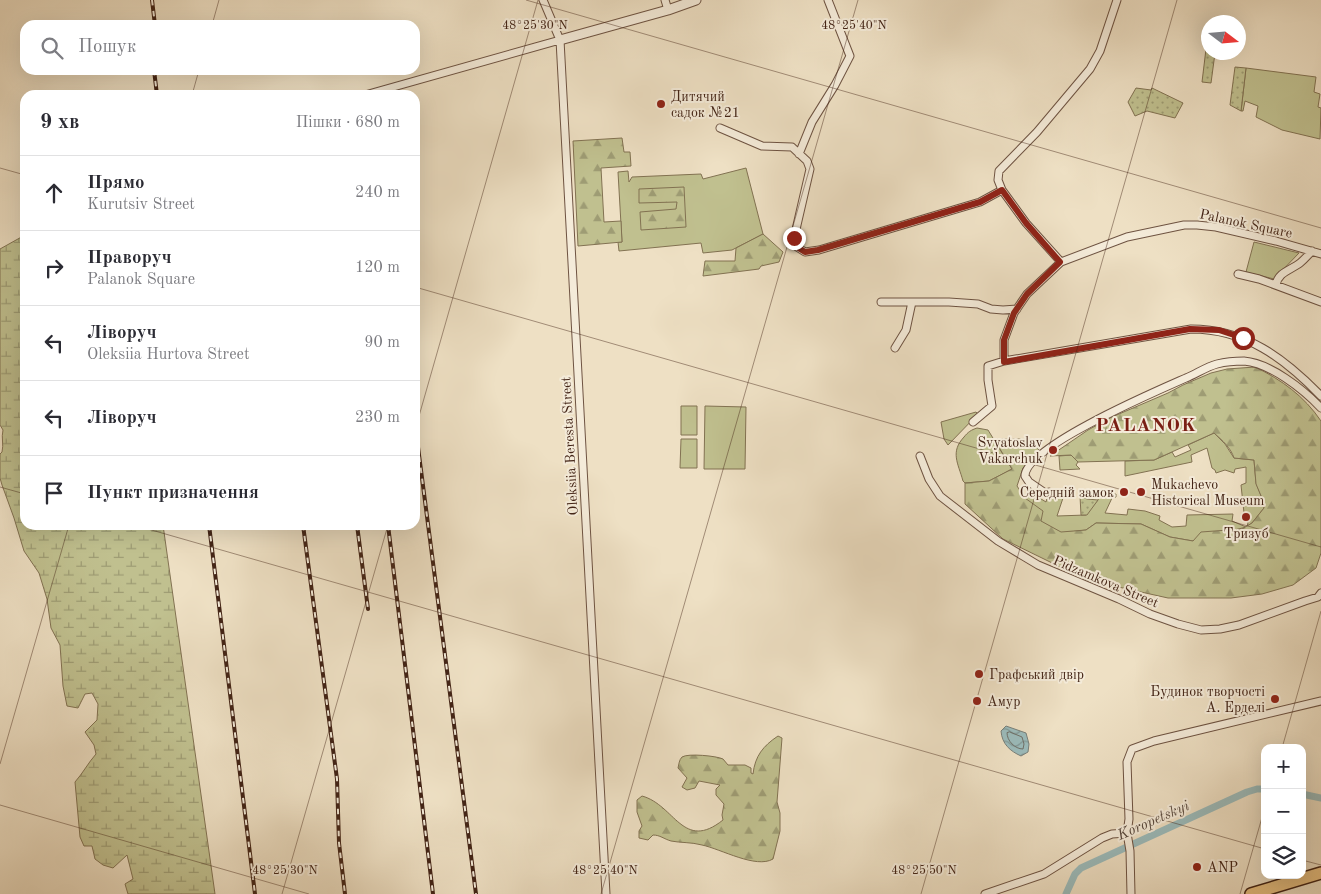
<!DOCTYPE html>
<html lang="uk">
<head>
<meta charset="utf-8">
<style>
	:root { --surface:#fff; --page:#f7f7f7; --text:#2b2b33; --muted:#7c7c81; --line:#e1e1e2 }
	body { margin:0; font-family:"Old Standard TT",serif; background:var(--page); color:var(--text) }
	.controls { position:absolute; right:15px; bottom:15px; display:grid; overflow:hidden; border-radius:10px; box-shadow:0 5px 20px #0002 }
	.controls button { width:45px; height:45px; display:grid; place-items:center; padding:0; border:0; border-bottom:1px solid var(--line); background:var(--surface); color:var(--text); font:25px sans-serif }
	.compass { position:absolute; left:1201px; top:15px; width:45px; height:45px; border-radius:50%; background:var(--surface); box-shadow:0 5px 20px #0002; rotate:106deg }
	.stop { position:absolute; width:15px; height:15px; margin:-11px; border:4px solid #8f2418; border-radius:50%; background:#fff }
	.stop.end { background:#8f2418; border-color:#fff; box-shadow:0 1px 5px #0008 }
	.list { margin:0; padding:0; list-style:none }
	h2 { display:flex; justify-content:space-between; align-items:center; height:65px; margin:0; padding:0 20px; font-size:21px }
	h2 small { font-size:16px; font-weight:400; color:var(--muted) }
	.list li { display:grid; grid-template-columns:32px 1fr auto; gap:15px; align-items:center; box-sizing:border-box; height:75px; padding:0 20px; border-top:1px solid var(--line) }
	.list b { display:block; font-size:19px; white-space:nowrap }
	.list p { margin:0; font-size:16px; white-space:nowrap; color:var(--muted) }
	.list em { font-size:16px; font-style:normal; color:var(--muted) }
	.icon { flex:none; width:28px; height:28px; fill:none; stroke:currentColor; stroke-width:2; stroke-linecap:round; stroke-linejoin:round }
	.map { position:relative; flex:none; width:1321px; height:894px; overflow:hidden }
	.search { position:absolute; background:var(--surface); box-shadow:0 5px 20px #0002; left:20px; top:20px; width:400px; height:55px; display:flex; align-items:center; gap:12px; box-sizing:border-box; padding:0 18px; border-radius:15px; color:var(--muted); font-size:19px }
	.panel { position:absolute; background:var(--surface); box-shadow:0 5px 20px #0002; left:20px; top:90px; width:400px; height:440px; border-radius:15px }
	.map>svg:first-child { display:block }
	.green { fill:#c0c08f; stroke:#827252 }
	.forest { fill:url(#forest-firs); stroke:#827252 }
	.wetland { fill:url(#wetland-marsh); stroke:#827252 }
	.garden { fill:url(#garden-dots); stroke:#827252 }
	.water { fill:url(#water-waves); stroke:#787f79 }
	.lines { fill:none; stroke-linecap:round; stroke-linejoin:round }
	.shore { stroke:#6f7068; stroke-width:1 }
	.canal { stroke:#9bbbbb; stroke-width:7 }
	.minor-casing { stroke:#6e5342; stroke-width:9 }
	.tertiary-casing { stroke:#6e5342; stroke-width:11 }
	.trunk-casing { stroke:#432416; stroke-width:14 }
	.minor { stroke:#f4ebd9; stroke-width:7 }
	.tertiary { stroke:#f4ebd9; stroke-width:9 }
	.trunk { stroke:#e7c082; stroke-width:11 }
	.rail-casing { stroke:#432416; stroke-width:4 }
	.rail { stroke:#f4ebd9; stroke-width:2; stroke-dasharray:5.5; stroke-linecap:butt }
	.route { stroke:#8f2418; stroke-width:6 }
	.ticks { fill:none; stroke:#432416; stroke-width:1; stroke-opacity:0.45 }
	.poi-dot { fill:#8f2418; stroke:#f4ebd9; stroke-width:2 }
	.labels { text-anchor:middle; stroke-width:4; stroke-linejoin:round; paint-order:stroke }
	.poi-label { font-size:14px; fill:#432416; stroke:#f4ebd9; text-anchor:start }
	.street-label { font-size:14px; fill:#432416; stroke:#f4ebd9 }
	.water-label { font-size:15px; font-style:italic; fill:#594a3f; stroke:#f4ebd9 }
	.district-label { font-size:19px; font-weight:bold; letter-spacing:1px; fill:#7a1f14; stroke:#f4ebd9 }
	.ticks-label { font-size:12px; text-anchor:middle; fill:#432416; stroke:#f4ebd9; stroke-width:4; stroke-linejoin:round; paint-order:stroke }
</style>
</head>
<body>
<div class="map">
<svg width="1321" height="894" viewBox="0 0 1321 894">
	<defs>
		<pattern id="forest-firs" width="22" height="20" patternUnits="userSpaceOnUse" patternTransform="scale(1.25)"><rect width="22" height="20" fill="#c0c08f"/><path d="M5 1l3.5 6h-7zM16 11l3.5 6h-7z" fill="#9e9c74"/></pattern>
		<pattern id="wetland-marsh" width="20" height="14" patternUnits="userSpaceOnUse" patternTransform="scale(1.25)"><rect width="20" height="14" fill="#c0c08f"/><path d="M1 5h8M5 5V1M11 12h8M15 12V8" fill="none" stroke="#9e9c74"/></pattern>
		<pattern id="garden-dots" width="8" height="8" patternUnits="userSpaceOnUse" patternTransform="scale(1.25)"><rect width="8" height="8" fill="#c0c08f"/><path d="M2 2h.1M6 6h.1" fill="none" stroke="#9e9c74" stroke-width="1.8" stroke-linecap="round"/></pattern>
		<pattern id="water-waves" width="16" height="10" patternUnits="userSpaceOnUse" patternTransform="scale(1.25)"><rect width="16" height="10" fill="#9bbbbb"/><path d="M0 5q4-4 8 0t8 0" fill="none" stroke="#809897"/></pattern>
	</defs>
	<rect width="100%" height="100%" fill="#eee0c4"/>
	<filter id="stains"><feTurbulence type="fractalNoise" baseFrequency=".004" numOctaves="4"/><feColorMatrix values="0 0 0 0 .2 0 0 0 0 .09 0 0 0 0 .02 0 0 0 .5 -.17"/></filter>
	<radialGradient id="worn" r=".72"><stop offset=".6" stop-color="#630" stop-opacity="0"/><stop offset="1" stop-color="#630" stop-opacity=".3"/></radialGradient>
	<path class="green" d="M 1246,68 L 1316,77 L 1314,92 L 1320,94 L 1318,107 L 1321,108 L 1320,139 L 1282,130 L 1256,117 L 1258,106 L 1245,101 L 1243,111 L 1241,111 Z
		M 746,168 L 763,234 L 732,250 L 703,253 L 701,243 L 619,251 L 618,242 L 622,242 L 618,172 L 628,171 L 629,182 L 632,177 L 701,174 L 703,179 Z
		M 1254,242 L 1299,253 L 1274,279 L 1246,272 Z
		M 681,406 L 697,406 L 697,435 L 681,435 Z
		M 705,406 L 746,407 L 745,469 L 704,469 Z
		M 976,412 L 978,414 L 948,445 L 944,439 L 941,422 Z
		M 977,428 L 988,430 L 1012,469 L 989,481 L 965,483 L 963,481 C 958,463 950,452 964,437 C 968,432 971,430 977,428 Z
		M 1214,433 L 1225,444 L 1234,458 L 1254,460 L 1256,483 L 1264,503 L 1264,508 L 1252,523 L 1247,526 L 1248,523 L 1246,519 L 1247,513 L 1244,513 L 1241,485 L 1246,483 L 1246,467 L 1235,469 L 1234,473 L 1225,470 L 1216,473 L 1215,470 L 1212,468 L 1207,448 L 1191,455 L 1192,462 L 1125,476 L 1125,461 L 1154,460 L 1172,452 L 1175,457 L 1191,450 L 1188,445 Z
		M 681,439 L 697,439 L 697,468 L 680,468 Z
		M 1072,455 L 1078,462 L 1076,465 L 1080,469 L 1060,470 L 1059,456 Z
		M 1030,492 L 1046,502 L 1048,495 L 1068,494 L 1068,497 L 1063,498 L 1057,516 L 1086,515 L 1101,496 L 1116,494 L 1116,497 L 1112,498 L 1105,513 L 1127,515 L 1128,509 L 1145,511 L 1160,516 L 1159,520 L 1172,527 L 1186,526 L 1187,515 L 1233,514 L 1232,521 L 1246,527 L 1193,541 L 1170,537 L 1141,524 L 1096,523 L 1086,530 L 1061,533 L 1040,521 L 1025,498 Z"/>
	<path class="forest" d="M 622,138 L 624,152 L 630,152 L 631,166 L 601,168 L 604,222 L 621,221 L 622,242 L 578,246 L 573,141 Z
		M 684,187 L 686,227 L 641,230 L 640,212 L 676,209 L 677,202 L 639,203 L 639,189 Z
		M 763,234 L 783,252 L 779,262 L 761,266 L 759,269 L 703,276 L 705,261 L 735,261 L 736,248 Z
		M 1255,367 C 1282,380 1304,396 1321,421 L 1321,553 L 1316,568 L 1293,585 L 1262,594 L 1231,598 L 1168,598 L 1087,580 L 1003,539 L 965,504 L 965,483 L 989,481 L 1012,469 L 994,439 L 1029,439 L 1040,451 L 1023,468 L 1017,486 L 1025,498 L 1043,511 L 1041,521 L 1061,532 L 1086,530 L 1096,523 L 1141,524 L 1170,537 L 1193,541 L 1201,532 L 1242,529 L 1252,523 L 1264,508 L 1264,503 L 1256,484 L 1254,460 L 1234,458 C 1231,448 1222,440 1214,433 L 1154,460 L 1078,462 L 1071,455 L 1050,456 L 1088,430 L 1112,417 L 1168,393 L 1183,385 L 1211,373 L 1227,369 Z
		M 778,736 L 782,738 L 777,802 L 780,813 L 780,831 L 773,859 C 756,869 721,849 702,845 C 691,842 681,843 671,841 C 664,839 660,835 653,835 L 648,840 L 639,838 L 639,831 L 642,826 L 637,812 L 637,800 L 642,796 C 675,805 683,852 723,820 L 722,815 L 724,804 L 716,795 L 716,789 L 720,785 L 699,781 L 695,788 L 687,790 L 682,787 L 687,778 L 678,768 C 679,764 679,760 682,757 C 688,753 717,756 723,759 C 725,761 726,763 728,765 L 745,765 L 751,768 L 751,773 L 753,774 C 755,756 763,746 778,736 Z"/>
	<path class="wetland" d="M 25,235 L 25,525 L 163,525 L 215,894 L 128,894 L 125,884 L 133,879 L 127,855 L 113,868 L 103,865 L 95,859 L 92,846 L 84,846 L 80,837 L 75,782 C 83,773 88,763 96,754 L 94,745 L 85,732 L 97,720 L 98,704 L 92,693 L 85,694 L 78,708 L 67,706 L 63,686 L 60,645 L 51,628 L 47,599 L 39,573 L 24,551 L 14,518 L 2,485 L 0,478 L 0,454 L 2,452 C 4,444 1,438 3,430 L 0,425 L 0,249 Z"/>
	<path class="garden" d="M 1206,49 L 1208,49 L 1208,52 L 1215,53 L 1211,83 L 1202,82 Z
		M 1235,67 L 1246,68 L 1241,111 L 1230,105 Z
		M 1136,88 L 1151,90 L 1152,88 L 1183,103 L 1175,118 L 1147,111 L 1135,116 L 1128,102 Z
		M 1080,496 L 1087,499 L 1098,500 L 1087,515 L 1081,515 Z"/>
	<path class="water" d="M 1006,726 L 1026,733 L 1029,744 L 1028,752 L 1021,756 C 1010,751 1002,744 1001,731 Z"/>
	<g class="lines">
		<path class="shore" d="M 1010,732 L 1022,737 L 1024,744 L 1023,749 C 1015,749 1007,741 1007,733 Z"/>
		<path class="canal" d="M 1302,794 L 1321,798
			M 1066,894 L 1075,874 L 1081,868 L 1247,792 L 1257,789 L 1265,789"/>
		<g class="minor-casing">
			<path id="minor" d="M 543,0 L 560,40 L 606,894
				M 665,0 L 668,10
				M 365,95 L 560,40
				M 720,128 L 762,146 L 792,147 L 807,161 L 810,169 L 794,238 L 797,247 L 805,252 L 819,250 L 980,202 L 1002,190
				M 799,154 L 812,122 L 835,85 L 850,56 L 828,0
				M 1061,262 L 1026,223 L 1002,190 L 998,180 L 999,171 L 1037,132 L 1090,69 L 1100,51 L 1117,0
				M 1238,274 L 1259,279 L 1321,302
				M 1276,285 C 1278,272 1291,270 1300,263 C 1305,259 1308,255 1312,251
				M 881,302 L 949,302 L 978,304 L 991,309 L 1003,310 L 1017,309
				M 895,348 L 906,330 L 912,302
				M 1004,361 L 1004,340 L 1014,313 L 1027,294 L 1061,262 L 1127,237 L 1184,225 L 1197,225 L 1216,227 L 1276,241 L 1321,254
				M 973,422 L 992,406 L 988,380 L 988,366 L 1004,361 L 1191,329 C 1246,329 1284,358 1321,396
				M 920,456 L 929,479 L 940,496 L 998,541 L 1038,565 L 1119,599 L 1150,614 L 1178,624 L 1201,630 L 1220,629 L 1239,625 L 1305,601 L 1318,597 L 1321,593
				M 1049,492 L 1045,493 L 1029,482 L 1025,476 C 1025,447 1159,390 1186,378 C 1196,374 1206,367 1217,364 C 1225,362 1235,361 1244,361 C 1270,363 1303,389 1321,408
				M 985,894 L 1044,874 L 1102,838 L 1112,834 L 1127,833
				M 1131,894 L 1130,851 L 1127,833 L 1129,819 L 1127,762 L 1132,749 L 1154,741 L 1321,701"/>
		</g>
		<g class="tertiary-casing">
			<path id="tertiary" d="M 560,40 L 668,10 L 696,0"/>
		</g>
		<g class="trunk-casing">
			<path id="trunk" d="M 1251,894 L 1321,873"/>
		</g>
		<use href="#minor" class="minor"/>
		<use href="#tertiary" class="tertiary"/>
		<use href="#trunk" class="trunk"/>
		<g class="rail-casing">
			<path id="rail" d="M 152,0 L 155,25
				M 154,70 L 157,95
				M 415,424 L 476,894
				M 209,525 L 255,894
				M 303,525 L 337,779 L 339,843 L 345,894
				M 357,525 L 368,609
				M 388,525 L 433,894"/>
		</g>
		<use href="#rail" class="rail"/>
	</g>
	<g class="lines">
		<path class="route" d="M 794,238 L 797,247 L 805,252 L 818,250 L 980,202 L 1002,190 L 1026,223 L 1060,262 L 1027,294 L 1014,313 L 1004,340 L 1004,362 L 1190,329 L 1219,330 L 1243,338"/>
	</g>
	<path class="ticks" d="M 526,0 L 1321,228M 212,25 L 219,0M 192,95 L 199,70M 0,168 L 25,175M 415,287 L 1321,547M 415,430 L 538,0M 0,487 L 25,494M 134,525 L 1265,849M 1282,748 L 1321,611M 0,764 L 69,525M 0,805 L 309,894M 1302,860 L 1321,865M 282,894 L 388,525M 601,894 L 858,0M 921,894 L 1177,0M 1240,894 L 1265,807"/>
	<g class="poi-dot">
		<circle cx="661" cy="104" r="5"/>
		<circle cx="1053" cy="450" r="5"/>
		<circle cx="1124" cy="492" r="5"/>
		<circle cx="1141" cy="492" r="5"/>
		<circle cx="1246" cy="517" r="5"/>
		<circle cx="979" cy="674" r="5"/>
		<circle cx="1275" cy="699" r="5"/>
		<circle cx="977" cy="701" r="5"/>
		<circle cx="1197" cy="867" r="5"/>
	</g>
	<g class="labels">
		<g class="poi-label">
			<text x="671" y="101">Дитячий<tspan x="671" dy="16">садок №21</tspan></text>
			<text x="1043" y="447" text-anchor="end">Svyatoslav<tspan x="1043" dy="16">Vakarchuk</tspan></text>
			<text x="1151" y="489">Mukachevo<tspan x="1151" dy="16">Historical Museum</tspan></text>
			<text x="1114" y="497" text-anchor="end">Середній замок</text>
			<text x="1246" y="538" text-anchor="middle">Тризуб</text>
			<text x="989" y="679">Графський двір</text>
			<text x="1265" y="696" text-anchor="end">Будинок творчості<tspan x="1265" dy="16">А. Ерделі</tspan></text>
			<text x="987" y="706">Амур</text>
			<text x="1207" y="872">ANP</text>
		</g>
		<g class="street-label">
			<text transform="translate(1246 223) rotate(12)" y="5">Palanok Square</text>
			<text transform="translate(569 446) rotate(-93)" y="5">Oleksiia Beresta Street</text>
			<text transform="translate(1106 581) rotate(23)" y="5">Pidzamkova Street</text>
		</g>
		<g class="water-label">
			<text transform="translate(1153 820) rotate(-24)" y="5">Koropetskyi</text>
		</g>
		<g class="district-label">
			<text x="1146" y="431">PALANOK</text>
		</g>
	</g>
	<g class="ticks-label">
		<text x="535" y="29">48°25'30"N</text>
		<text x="854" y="29">48°25'40"N</text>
		<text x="285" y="874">48°25'30"N</text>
		<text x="605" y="874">48°25'40"N</text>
		<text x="924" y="874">48°25'50"N</text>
	</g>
	<rect width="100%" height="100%" filter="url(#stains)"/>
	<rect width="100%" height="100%" fill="url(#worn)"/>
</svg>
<div class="controls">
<button>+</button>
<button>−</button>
<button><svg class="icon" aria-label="layers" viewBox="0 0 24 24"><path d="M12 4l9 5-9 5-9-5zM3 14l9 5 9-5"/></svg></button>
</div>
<svg class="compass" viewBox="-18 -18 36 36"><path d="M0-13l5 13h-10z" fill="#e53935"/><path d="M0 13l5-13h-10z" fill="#7c7c81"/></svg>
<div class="stop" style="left:1243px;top:338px"></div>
<div class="stop end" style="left:794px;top:238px"></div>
<div class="search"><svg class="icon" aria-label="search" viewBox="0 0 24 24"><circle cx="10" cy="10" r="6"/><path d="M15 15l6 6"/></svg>Пошук</div>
<section class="panel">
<h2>9 хв<small>Пішки · 680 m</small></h2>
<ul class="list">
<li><svg class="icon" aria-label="ahead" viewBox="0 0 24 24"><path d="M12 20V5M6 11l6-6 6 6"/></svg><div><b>Прямо</b><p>Kurutsiv Street</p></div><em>240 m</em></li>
<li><svg class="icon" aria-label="right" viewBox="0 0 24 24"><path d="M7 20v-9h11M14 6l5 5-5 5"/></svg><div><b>Праворуч</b><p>Palanok Square</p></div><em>120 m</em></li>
<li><svg class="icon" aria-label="left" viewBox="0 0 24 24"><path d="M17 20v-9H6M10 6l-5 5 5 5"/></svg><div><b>Ліворуч</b><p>Oleksiia Hurtova Street</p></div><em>90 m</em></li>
<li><svg class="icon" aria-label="left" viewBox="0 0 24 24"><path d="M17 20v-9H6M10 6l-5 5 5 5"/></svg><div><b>Ліворуч</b></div><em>230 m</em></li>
<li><svg class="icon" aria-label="arrive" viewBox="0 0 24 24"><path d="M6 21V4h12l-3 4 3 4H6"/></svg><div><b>Пункт призначення</b></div></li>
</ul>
</section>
</div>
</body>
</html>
